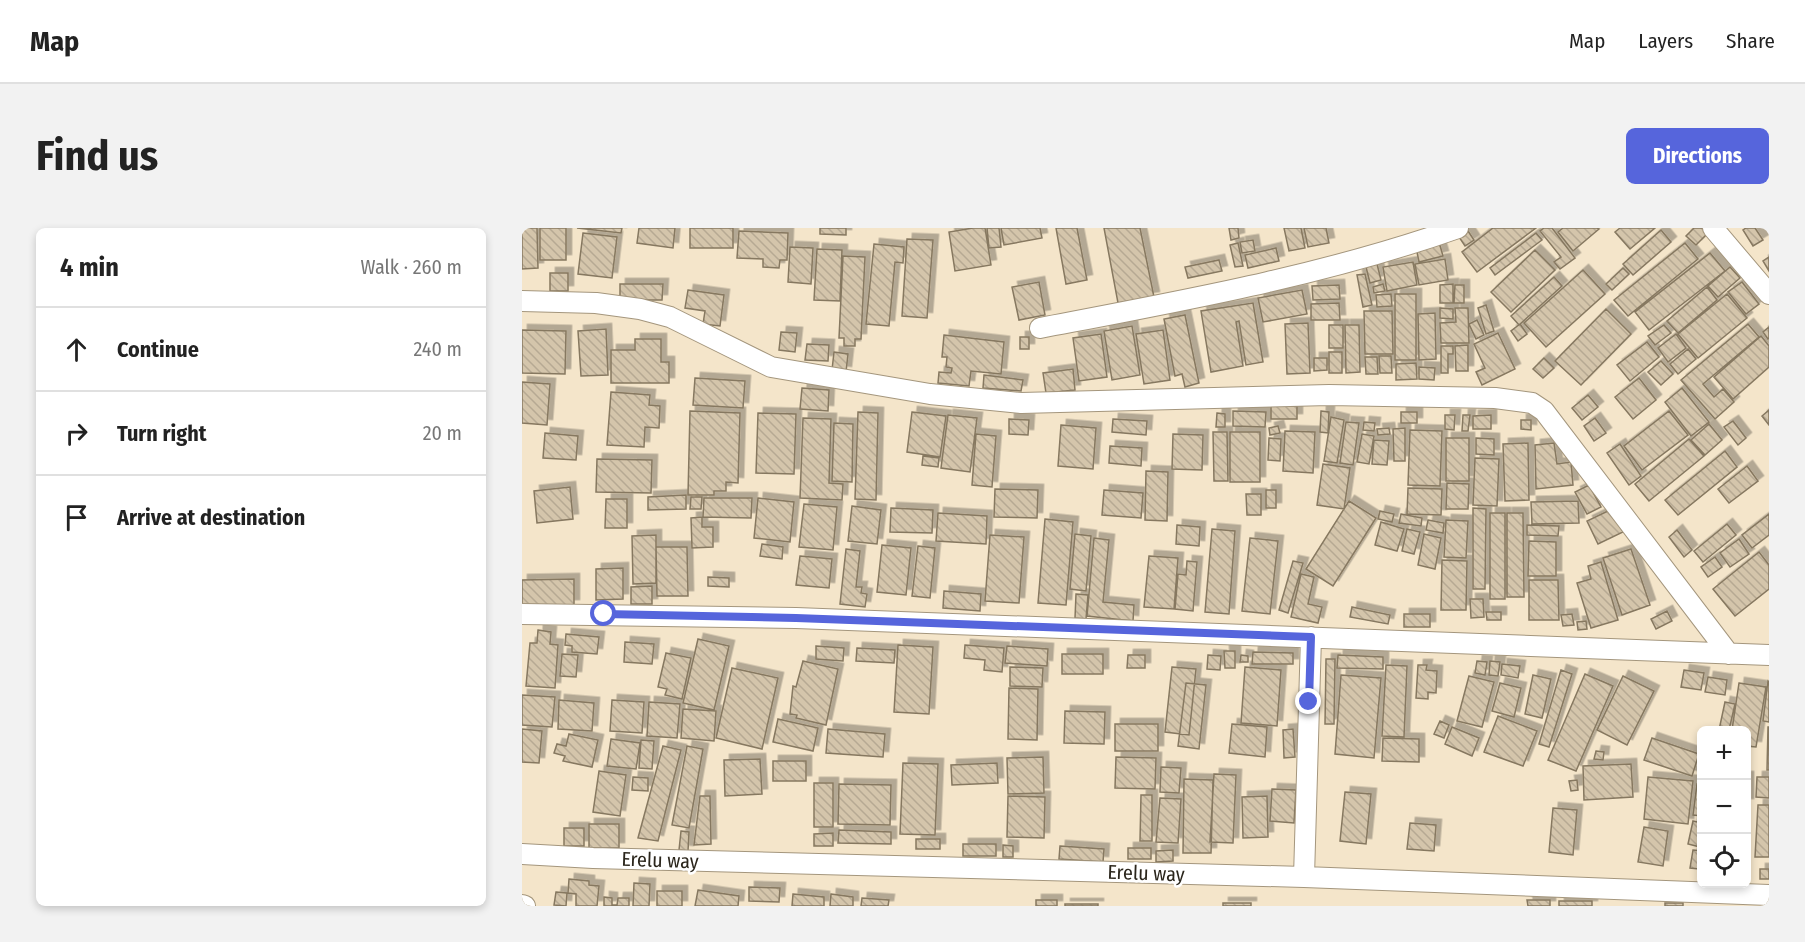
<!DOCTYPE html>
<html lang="en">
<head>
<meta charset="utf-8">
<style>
	:root { --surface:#fff; --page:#f2f2f2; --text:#222; --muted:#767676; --line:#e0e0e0; --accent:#5665dc }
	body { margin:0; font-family:"Fira Sans Condensed",sans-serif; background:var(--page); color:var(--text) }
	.controls { position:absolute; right:18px; bottom:18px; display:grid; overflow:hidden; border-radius:9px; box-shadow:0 3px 9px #0003 }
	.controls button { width:54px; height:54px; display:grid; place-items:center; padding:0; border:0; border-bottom:2px solid var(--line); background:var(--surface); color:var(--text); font:30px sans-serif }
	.stop { position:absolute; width:18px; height:18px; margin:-14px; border:4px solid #5665dc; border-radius:50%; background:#fff }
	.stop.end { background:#5665dc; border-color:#fff; box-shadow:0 2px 6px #0008 }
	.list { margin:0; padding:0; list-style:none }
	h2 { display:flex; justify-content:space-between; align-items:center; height:78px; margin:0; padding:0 24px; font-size:26px }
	h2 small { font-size:20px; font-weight:400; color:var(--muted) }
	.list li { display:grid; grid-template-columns:39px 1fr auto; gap:18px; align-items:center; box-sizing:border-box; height:84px; padding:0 24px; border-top:2px solid var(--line) }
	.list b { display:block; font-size:22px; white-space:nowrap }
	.list em { font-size:20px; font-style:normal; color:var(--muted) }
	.icon { flex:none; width:33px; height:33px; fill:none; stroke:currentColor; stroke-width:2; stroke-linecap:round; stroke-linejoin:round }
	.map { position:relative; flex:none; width:1247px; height:678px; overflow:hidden; border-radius:9px }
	header { display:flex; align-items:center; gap:36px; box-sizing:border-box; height:84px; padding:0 30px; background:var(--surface); border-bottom:2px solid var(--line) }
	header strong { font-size:28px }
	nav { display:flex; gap:33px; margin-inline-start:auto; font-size:21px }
	.intro { display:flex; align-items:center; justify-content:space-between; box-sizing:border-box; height:144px; padding:0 36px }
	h1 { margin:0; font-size:42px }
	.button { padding:15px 27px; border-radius:9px; background:var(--accent); color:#fff; font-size:21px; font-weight:700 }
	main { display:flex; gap:36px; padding:0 36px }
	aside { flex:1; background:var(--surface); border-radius:9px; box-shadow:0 3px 9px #0003 }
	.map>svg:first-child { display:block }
	.building { fill:url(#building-back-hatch); stroke:#867860; stroke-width:1.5; filter:url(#shadow) }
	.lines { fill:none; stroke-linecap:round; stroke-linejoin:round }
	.minor-casing { stroke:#a4967d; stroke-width:22 }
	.minor { stroke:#fff; stroke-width:20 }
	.route { stroke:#5665dc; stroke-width:8 }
	.labels { text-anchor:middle; stroke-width:5; stroke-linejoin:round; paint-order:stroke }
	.street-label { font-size:20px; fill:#2a251b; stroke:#fff }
</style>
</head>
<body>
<header>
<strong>Map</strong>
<nav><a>Map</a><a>Layers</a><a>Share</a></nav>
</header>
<div class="intro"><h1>Find us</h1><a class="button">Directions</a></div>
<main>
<aside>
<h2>4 min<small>Walk · 260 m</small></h2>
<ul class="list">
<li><svg class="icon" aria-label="ahead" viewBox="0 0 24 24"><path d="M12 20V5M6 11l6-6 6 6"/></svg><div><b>Continue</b></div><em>240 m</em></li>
<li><svg class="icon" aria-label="right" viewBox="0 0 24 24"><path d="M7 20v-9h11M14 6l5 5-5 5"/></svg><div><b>Turn right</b></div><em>20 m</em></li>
<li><svg class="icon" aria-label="arrive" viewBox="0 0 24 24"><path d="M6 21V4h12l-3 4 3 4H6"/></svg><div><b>Arrive at destination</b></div></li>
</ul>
</aside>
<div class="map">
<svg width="1247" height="678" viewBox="0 0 1247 678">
	<defs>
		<pattern id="building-back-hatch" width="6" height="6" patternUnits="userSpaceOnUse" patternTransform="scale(1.5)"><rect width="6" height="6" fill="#d4c5ab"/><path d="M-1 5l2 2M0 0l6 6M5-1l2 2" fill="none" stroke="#b6a993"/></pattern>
		<filter id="shadow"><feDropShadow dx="5.5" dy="-5.5" stdDeviation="0" flood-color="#0004"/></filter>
	</defs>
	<rect width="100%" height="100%" fill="#f4e5ca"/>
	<path class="building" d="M 0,0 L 15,0 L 16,40 L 0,41 Z
		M 18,0 L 44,0 L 44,32 L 18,32 Z
		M 55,0 L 100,0 L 99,5 Z
		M 117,0 L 153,0 L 151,20 L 115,15 Z
		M 168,0 L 211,0 L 211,20 L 168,20 Z
		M 298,0 L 324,0 L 324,7 L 298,6 Z
		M 451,0 L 463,0 L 469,37 L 433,43 L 427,4 Z
		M 465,0 L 477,0 L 479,19 L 467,20 Z
		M 479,0 L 518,0 L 520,10 L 482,17 Z
		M 534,0 L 555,0 L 565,52 L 544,56 Z
		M 582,0 L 618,0 L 632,69 L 596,75 Z
		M 707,0 L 716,0 L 717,10 L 709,12 Z
		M 762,0 L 779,0 L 783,20 L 767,23 Z
		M 782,0 L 804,0 L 807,15 L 786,19 Z
		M 971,0 L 1014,0 L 955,44 L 940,24 Z
		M 1022,0 L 1030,0 L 1053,30 L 1038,41 L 1032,34 L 1039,29 L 1018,3 Z
		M 1041,0 L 1075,0 L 1077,1 L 1051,23 L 1036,4 Z
		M 1098,0 L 1133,0 L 1108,21 L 1093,4 Z
		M 1172,0 L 1181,0 L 1186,5 L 1174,17 L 1164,8 Z
		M 1224,0 L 1233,0 L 1241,12 L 1231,18 L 1221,2 Z
		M 1139,2 L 1149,14 L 1111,47 L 1101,36 Z
		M 217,3 L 266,5 L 265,32 L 258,32 L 257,40 L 241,39 L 241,31 L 215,30 Z
		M 946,3 L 952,12 L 943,18 L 937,9 Z
		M 61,5 L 95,9 L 90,50 L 56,46 Z
		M 1014,5 L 1020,12 L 973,47 L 968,40 Z
		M 385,11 L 411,12 L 405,90 L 380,88 Z
		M 731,12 L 733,23 L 720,25 L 718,14 Z
		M 917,14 L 921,28 L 897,34 L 894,19 Z
		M 716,15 L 721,38 L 713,39 L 708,17 Z
		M 1163,15 L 1176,31 L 1106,88 L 1092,72 Z
		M 352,16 L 382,19 L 381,35 L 373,34 L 367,98 L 344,96 Z
		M 268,19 L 291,20 L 289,56 L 266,54 Z
		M 754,20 L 757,33 L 726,40 L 723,27 Z
		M 295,21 L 320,22 L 318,73 L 292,72 Z
		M 1013,22 L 1033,42 L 989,84 L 969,64 Z
		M 1188,25 L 1203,43 L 1127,102 L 1113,84 Z
		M 321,28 L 343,29 L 339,111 L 333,111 L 333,118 L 322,118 L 322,110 L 317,110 Z
		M 1247,29 L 1247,43 L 1241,33 Z
		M 923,31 L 926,52 L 897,57 L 893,36 Z
		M 697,32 L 700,43 L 666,50 L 663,39 Z
		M 891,34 L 895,57 L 865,63 L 861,39 Z
		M 855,36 L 859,52 L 848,55 L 844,39 Z
		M 1208,39 L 1218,50 L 1196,69 L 1186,58 Z
		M 1101,40 L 1107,46 L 1090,62 L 1084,56 Z
		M 1061,42 L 1083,66 L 1024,119 L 1002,95 Z
		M 28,45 L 46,45 L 46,63 L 28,63 Z
		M 843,46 L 850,77 L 841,79 L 835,47 Z
		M 1032,49 L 1040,58 L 997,97 L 989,88 Z
		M 517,54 L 523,87 L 497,92 L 490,59 Z
		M 1220,54 L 1237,76 L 1224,86 L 1206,64 Z
		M 98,56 L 141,56 L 140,72 L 98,72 Z
		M 861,56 L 863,63 L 852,65 L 851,59 Z
		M 931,56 L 931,75 L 918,75 L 918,57 Z
		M 817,57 L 818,71 L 791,72 L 790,58 Z
		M 933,57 L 942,57 L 942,75 L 932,75 Z
		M 1185,59 L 1195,72 L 1156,105 L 1145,93 Z
		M 166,62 L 202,67 L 198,98 L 181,96 L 183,83 L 163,80 Z
		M 780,62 L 785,86 L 741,94 L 736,70 Z
		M 869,66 L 870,78 L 855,79 L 854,67 Z
		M 873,66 L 894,66 L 894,132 L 873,132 Z
		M 1205,66 L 1225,90 L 1176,130 L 1156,106 Z
		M 731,75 L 741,134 L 724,137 L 717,93 L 714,94 L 721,138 L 689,144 L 679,83 Z
		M 817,75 L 818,92 L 789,92 L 789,76 Z
		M 964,77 L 972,103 L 964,106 L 956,80 Z
		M 918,80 L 931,81 L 931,91 L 918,90 Z
		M 933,80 L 946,80 L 947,115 L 919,115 L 918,95 L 934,94 Z
		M 1084,81 L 1109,106 L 1059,157 L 1033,133 Z
		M 842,83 L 870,83 L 871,126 L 843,126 Z
		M 913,85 L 914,131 L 897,132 L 896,86 Z
		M 663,87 L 677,155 L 663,159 L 660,146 L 653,148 L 642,91 Z
		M 955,92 L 962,107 L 954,111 L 947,96 Z
		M 786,95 L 788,145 L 765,146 L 763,96 Z
		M 998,96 L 1005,106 L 996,113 L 989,103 Z
		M 1226,96 L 1237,109 L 1181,156 L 1192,169 L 1201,161 L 1212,174 L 1193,191 L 1159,152 Z
		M 807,97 L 821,97 L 821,120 L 807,120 Z
		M 823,97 L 837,97 L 838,144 L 824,145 Z
		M 1142,97 L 1149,105 L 1133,117 L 1126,108 Z
		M 610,98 L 618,147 L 590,152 L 582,103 Z
		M 1247,99 L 1247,110 L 1246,111 L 1241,104 Z
		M 84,101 L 86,147 L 59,148 L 56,103 Z
		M 0,102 L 44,103 L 43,146 L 0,145 Z
		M 641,102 L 648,152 L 622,156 L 614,106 Z
		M 259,104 L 275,105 L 273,124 L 257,122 Z
		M 976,105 L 993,141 L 960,157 L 954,144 L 963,140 L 952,116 Z
		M 579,106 L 585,149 L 557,153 L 551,110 Z
		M 1154,106 L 1164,120 L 1146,134 L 1136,120 Z
		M 422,107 L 482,114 L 479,146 L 449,143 L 447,158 L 416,155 L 417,144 L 429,145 L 430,140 L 424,139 L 425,129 L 420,129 Z
		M 1239,108 L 1247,118 L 1247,139 L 1211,171 L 1192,149 Z
		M 498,109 L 507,109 L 507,121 L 498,121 Z
		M 113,111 L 139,111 L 139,134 L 147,134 L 147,155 L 89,155 L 89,122 L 113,122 Z
		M 1125,114 L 1137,129 L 1108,153 L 1095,137 Z
		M 285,116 L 307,117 L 306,133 L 283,132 Z
		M 946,117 L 946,143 L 934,143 L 933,118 Z
		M 919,118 L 931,118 L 931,126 L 926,126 L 926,145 L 919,145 Z
		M 1166,121 L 1174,131 L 1156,146 L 1148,136 Z
		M 312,124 L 326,126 L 324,144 L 310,142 Z
		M 807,124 L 820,124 L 820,145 L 807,145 Z
		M 857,128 L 869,128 L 870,145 L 858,145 Z
		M 843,129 L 855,129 L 856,146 L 844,146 Z
		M 792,130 L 805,130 L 805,142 L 792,143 Z
		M 1022,130 L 1032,140 L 1021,150 L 1011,141 Z
		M 1139,133 L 1151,146 L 1139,157 L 1126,144 Z
		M 894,135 L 895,151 L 874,152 L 874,136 Z
		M 897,139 L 913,140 L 912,152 L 897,151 Z
		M 551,141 L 553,162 L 524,165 L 521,145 Z
		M 462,147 L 501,152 L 499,163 L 461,160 Z
		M 173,150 L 223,153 L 221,180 L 171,177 Z
		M 1117,150 L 1134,172 L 1111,191 L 1093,169 Z
		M 0,154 L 28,156 L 25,197 L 0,195 Z
		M 280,160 L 307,162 L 306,183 L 278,181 Z
		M 1160,160 L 1187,194 L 1169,208 L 1143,174 Z
		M 89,164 L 128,167 L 127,177 L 138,178 L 137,200 L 123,199 L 122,219 L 85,217 Z
		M 1066,167 L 1076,179 L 1060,192 L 1050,180 Z
		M 749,178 L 775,178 L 775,191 L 749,191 Z
		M 1247,182 L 1247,197 L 1240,188 Z
		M 168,183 L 218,185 L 216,255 L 204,254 L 204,263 L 192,263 L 192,267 L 166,267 Z
		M 711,183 L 744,184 L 743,199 L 711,198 Z
		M 799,183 L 807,184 L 806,205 L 798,204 Z
		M 1147,183 L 1166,207 L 1120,242 L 1102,218 Z
		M 336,184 L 356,185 L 354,272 L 333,271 Z
		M 390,184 L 424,188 L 418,229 L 385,224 Z
		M 879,184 L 895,184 L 895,195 L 879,195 Z
		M 236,185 L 274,186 L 272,246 L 234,245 Z
		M 695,185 L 703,186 L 703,199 L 694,199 Z
		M 426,187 L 455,190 L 448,244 L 419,240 Z
		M 923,187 L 933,187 L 932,202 L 923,201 Z
		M 941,187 L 948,187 L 946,203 L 940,203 Z
		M 969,187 L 969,201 L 951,201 L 951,188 Z
		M 809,189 L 822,192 L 815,235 L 802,233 Z
		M 281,190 L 309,191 L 307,255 L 321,256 L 320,272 L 278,270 Z
		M 1073,190 L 1084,205 L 1072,213 L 1062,198 Z
		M 487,191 L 507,192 L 506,207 L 487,206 Z
		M 591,191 L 625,193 L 624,207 L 590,204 Z
		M 999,192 L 1009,192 L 1009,202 L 999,201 Z
		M 1211,193 L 1224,210 L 1216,217 L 1202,199 Z
		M 824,194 L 837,195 L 831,237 L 818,235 Z
		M 842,194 L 853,195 L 852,203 L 841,202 Z
		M 312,195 L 331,196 L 330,254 L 310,253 Z
		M 1187,196 L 1200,212 L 1183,227 L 1169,212 Z
		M 539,197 L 574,200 L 571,241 L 536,238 Z
		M 756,198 L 758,205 L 748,207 L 747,200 Z
		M 867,200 L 868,206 L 856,207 L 855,201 Z
		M 883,200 L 883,233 L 872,233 L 871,201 Z
		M 888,202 L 920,203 L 918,258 L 886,257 Z
		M 763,203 L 793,204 L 791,245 L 761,243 Z
		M 691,204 L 705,204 L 706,253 L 692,253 Z
		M 708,204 L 738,204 L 738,254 L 708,254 Z
		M 23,205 L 56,208 L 54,232 L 21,230 Z
		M 454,206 L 474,208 L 470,259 L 450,257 Z
		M 651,206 L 681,207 L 680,242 L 650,241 Z
		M 840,206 L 852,208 L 847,236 L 835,234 Z
		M 747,210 L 759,211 L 758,233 L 746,232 Z
		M 924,210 L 947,210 L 947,253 L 924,253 Z
		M 954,210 L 972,211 L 972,227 L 954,226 Z
		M 1167,211 L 1182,228 L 1127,273 L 1113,256 Z
		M 852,212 L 867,213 L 865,237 L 850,236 Z
		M 1006,215 L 1007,272 L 983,273 L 981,216 Z
		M 1032,215 L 1035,236 L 1049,234 L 1051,257 L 1014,261 L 1013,217 Z
		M 1098,216 L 1119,248 L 1107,257 L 1085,225 Z
		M 588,218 L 620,220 L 619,238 L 587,235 Z
		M 1203,223 L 1215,239 L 1156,287 L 1143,272 Z
		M 401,228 L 417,230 L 416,239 L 400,237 Z
		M 953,230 L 977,231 L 975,278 L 951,277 Z
		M 75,231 L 130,232 L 129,265 L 74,264 Z
		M 801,236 L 828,240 L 822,281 L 795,277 Z
		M 1225,238 L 1236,253 L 1207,275 L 1196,261 Z
		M 624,243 L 646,244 L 645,293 L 623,292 Z
		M 925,255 L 947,256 L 946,281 L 924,281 Z
		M 1067,257 L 1079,279 L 1065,286 L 1053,264 Z
		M 48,259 L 51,291 L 15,295 L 12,263 Z
		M 886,260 L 920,261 L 919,287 L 885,286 Z
		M 473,261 L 516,262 L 515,290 L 472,289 Z
		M 582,262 L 621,265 L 619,290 L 580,287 Z
		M 744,262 L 754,262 L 754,280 L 744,280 Z
		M 724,266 L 739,266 L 739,287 L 725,287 Z
		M 164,267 L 164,281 L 126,282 L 126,269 Z
		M 169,269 L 180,269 L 179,281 L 168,281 Z
		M 182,270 L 230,270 L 229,290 L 181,289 Z
		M 236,270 L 272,274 L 268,314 L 232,310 Z
		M 84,271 L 105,271 L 105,300 L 83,300 Z
		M 827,273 L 854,290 L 811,358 L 784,341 Z
		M 1056,273 L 1057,295 L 1010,296 L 1009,274 Z
		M 282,276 L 315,279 L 311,322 L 277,319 Z
		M 330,278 L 359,282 L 355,316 L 326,313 Z
		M 369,280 L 411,282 L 410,305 L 368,304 Z
		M 951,280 L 964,281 L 963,361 L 951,361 Z
		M 1090,281 L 1101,304 L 1076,316 L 1065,293 Z
		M 858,283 L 872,286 L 870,294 L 856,291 Z
		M 416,285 L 465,288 L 464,316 L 414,313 Z
		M 968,285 L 983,285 L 983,371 L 968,371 Z
		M 985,285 L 1001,285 L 1002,369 L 985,369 Z
		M 879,286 L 900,290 L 899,298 L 877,295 Z
		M 1247,286 L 1247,307 L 1230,320 L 1220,307 Z
		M 180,289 L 180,299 L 191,299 L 191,319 L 170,320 L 169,290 Z
		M 523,291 L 551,294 L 544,377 L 516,375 Z
		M 906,292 L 922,295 L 921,305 L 904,302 Z
		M 924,292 L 946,293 L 944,330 L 922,329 Z
		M 859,294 L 882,301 L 875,323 L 853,317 Z
		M 1205,296 L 1214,307 L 1181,334 L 1172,323 Z
		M 655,297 L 678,299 L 677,318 L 654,316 Z
		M 1005,297 L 1037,298 L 1036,308 L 1005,307 Z
		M 690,301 L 713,303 L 707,386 L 683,384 Z
		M 885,301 L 898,304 L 892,326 L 880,323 Z
		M 1155,302 L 1170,322 L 1162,329 L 1147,309 Z
		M 553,306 L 569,308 L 564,363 L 548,361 Z
		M 902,306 L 919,310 L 913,341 L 896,337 Z
		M 134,307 L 134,355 L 111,356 L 110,308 Z
		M 468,307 L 502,309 L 497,375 L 463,373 Z
		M 572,310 L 587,312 L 581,374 L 612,377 L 611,393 L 565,388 Z
		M 728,310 L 756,313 L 748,386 L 720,383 Z
		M 1217,311 L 1227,326 L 1208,339 L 1198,325 Z
		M 1007,313 L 1034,314 L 1034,348 L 1006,348 Z
		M 240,316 L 261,319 L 260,331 L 238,328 Z
		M 360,317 L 389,320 L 384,367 L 355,364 Z
		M 396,318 L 413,320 L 408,370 L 390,368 Z
		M 134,319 L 165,319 L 166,368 L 135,368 Z
		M 324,321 L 338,323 L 334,359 L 340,359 L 339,365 L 345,366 L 343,379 L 318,376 Z
		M 1109,321 L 1128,377 L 1100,387 L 1081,330 Z
		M 1237,324 L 1247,337 L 1247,361 L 1213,388 L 1191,361 Z
		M 278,328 L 310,331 L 307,360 L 274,357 Z
		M 627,328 L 656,330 L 652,381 L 622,379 Z
		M 1193,329 L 1200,339 L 1186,349 L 1179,339 Z
		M 920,332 L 945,333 L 944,382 L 919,382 Z
		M 665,333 L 675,334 L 671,383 L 653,381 L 656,346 L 664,347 Z
		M 771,333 L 781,335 L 766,385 L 757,382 Z
		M 1079,334 L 1096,392 L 1069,400 L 1055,355 L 1069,351 L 1066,338 Z
		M 101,340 L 101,371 L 74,372 L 74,341 Z
		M 779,346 L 792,349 L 786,376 L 800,379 L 796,395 L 769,389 Z
		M 186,349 L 207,350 L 207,359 L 186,358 Z
		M 52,351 L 52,377 L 0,378 L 0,352 Z
		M 1007,352 L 1036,352 L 1037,392 L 1007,392 Z
		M 130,358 L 130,376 L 109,376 L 109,359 Z
		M 422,363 L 459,366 L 458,383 L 421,380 Z
		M 554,366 L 566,367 L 564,391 L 553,390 Z
		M 948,371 L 961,371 L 962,389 L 949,390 Z
		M 830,379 L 868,387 L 866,396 L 828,389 Z
		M 1145,383 L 1150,393 L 1134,401 L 1129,391 Z
		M 964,384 L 979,384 L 979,392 L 965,392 Z
		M 882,386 L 908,386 L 908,399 L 882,399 Z
		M 1050,386 L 1052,397 L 1041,398 L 1039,387 Z
		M 1064,393 L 1065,401 L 1056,402 L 1055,394 Z
		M 16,402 L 29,404 L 28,416 L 36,417 L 33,460 L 4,458 L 8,415 L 15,415 Z
		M 44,406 L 77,409 L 75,426 L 50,424 L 50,418 L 43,417 Z
		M 176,411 L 207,418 L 192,482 L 161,475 Z
		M 103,414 L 132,416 L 130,436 L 102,434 Z
		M 376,417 L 411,419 L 407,486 L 372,484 Z
		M 443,417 L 482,420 L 480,444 L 462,442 L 463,432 L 442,430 Z
		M 294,418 L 322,420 L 321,433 L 294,431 Z
		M 485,418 L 526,421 L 525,438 L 483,435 Z
		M 335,420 L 373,422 L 372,435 L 334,433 Z
		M 702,423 L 713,423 L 713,440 L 703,440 Z
		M 731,424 L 771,425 L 771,436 L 730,436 Z
		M 144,425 L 169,430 L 160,471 L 143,467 L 145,461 L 136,459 Z
		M 40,426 L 56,427 L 54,449 L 38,448 Z
		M 540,426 L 581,426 L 581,446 L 540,446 Z
		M 606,427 L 623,427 L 623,440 L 605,440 Z
		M 686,427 L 699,428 L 698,442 L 685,441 Z
		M 719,427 L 726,428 L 726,434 L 718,434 Z
		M 816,427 L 861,429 L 861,441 L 815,440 Z
		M 804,431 L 813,431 L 812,496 L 803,496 Z
		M 281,433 L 316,441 L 304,497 L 274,490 L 275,487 L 268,486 L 271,458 L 274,459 Z
		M 955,433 L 965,434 L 963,447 L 953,445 Z
		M 968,433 L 978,434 L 976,448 L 967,447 Z
		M 980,436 L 998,438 L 996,450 L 979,447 Z
		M 864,437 L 885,438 L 882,509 L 860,508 Z
		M 896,437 L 905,437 L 904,442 L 915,443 L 914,465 L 906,464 L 906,471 L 894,470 Z
		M 488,439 L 521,440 L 520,459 L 488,458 Z
		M 650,439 L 674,441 L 667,507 L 643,504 Z
		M 723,439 L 759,442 L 755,498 L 719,495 Z
		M 210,440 L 256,450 L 240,521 L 194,510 Z
		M 1039,442 L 1050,446 L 1027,519 L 1017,516 Z
		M 1162,442 L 1182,445 L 1179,462 L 1159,459 Z
		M 1063,446 L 1091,458 L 1054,543 L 1026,532 Z
		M 819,447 L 859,450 L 852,530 L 813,526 Z
		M 1011,447 L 1029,451 L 1020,490 L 1003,486 Z
		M 947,448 L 972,454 L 960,499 L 935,493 Z
		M 1101,448 L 1132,463 L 1105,517 L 1075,502 Z
		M 1186,449 L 1205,452 L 1203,467 L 1183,464 Z
		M 1246,453 L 1247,454 L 1247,494 L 1241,493 Z
		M 664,455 L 684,457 L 677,521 L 656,518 Z
		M 978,455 L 999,460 L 992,489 L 970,483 Z
		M 1217,455 L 1244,459 L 1234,519 L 1224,518 L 1224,502 L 1210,502 Z
		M 487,460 L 516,461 L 515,512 L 486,511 Z
		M 0,467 L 33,469 L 30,499 L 0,497 Z
		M 37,472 L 72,475 L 70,503 L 36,501 Z
		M 90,472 L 122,474 L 120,505 L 88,503 Z
		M 127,474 L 158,476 L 155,510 L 125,508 Z
		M 1203,474 L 1213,476 L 1207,502 L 1197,502 Z
		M 161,481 L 194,483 L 192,513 L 159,510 Z
		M 543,483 L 583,484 L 582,516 L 542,515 Z
		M 976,488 L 1015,503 L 1001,538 L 962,524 Z
		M 256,491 L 296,500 L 291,523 L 251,514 Z
		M 918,493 L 927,497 L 922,510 L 912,506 Z
		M 593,496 L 636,496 L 636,523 L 593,523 Z
		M 710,496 L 745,499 L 743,529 L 707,525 Z
		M 930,499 L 957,510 L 950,528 L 923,516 Z
		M 1246,499 L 1247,499 L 1247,542 L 1245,542 Z
		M 0,501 L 20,503 L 17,535 L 0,534 Z
		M 306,501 L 363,506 L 361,529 L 304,525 Z
		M 771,501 L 773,529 L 762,530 L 761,502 Z
		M 47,506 L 76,512 L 70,539 L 41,533 L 43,528 L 32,525 L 35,516 L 44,518 Z
		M 861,510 L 897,511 L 897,534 L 860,533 Z
		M 1130,510 L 1177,526 L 1170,548 L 1122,532 Z
		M 89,511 L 118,515 L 114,541 L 85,538 Z
		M 119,512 L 132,513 L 130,541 L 117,540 Z
		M 141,518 L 159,522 L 136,613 L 116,610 Z
		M 165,518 L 181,521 L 167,600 L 150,597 Z
		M 1074,523 L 1082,524 L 1081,532 L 1072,531 Z
		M 521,529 L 522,565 L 486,566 L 485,530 Z
		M 594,529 L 634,530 L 633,561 L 593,560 Z
		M 238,531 L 240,566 L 203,568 L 202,532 Z
		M 251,533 L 284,533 L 284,553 L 251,553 Z
		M 381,535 L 416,536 L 413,607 L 378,606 Z
		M 475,535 L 476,555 L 430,557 L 429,537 Z
		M 1109,536 L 1111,569 L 1062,572 L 1061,538 Z
		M 639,539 L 659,540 L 657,565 L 638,564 Z
		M 77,543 L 104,547 L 98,588 L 71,584 Z
		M 692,546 L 714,547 L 711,615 L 688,614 Z
		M 111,549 L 126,550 L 126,563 L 110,562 Z
		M 1126,549 L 1171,553 L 1166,596 L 1122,591 Z
		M 1224,549 L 1226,549 L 1226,576 L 1224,576 Z
		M 1235,549 L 1247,549 L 1247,570 L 1234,569 Z
		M 662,551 L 691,552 L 689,625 L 661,625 Z
		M 1055,552 L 1056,562 L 1049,563 L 1047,553 Z
		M 292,555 L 311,555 L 311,599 L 292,599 Z
		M 317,556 L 369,557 L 368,597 L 316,596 Z
		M 1175,556 L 1180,557 L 1180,588 L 1171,587 Z
		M 750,561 L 774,562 L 772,595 L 748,593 Z
		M 823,564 L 849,566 L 844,616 L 818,613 Z
		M 619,567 L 630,567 L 630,613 L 618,613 Z
		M 178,568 L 188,568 L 189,616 L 172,617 Z
		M 486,568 L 523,569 L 522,610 L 485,609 Z
		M 745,568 L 746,609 L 721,610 L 720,569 Z
		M 638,570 L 659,571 L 656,615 L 634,614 Z
		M 1236,577 L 1247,577 L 1247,629 L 1233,629 Z
		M 1031,580 L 1055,582 L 1051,627 L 1027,624 Z
		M 1171,593 L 1180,595 L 1178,619 L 1166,616 Z
		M 888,595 L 914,597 L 912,623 L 885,621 Z
		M 67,596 L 97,596 L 97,620 L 67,620 Z
		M 1122,599 L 1146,603 L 1141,638 L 1116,634 Z
		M 42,600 L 62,600 L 62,618 L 42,618 Z
		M 317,602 L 369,604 L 369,616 L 316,615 Z
		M 159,603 L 167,604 L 166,623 L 157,622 Z
		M 311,605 L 311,618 L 292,618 L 292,606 Z
		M 394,611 L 418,611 L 418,621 L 394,621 Z
		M 441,616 L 474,616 L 474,628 L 441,628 Z
		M 481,617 L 491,618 L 491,629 L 481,629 Z
		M 538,618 L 582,621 L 581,634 L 537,631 Z
		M 606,620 L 629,620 L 629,631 L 606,631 Z
		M 651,622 L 651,633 L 634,634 L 634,623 Z
		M 1171,622 L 1180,623 L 1177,641 L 1168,640 Z
		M 1238,641 L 1247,641 L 1247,651 L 1238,651 Z
		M 47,651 L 67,653 L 67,657 L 77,658 L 75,678 L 54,678 L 54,666 L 46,665 Z
		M 112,655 L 128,656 L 127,678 L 111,678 Z
		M 227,659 L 258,660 L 257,674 L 227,673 Z
		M 176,662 L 217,668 L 216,678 L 173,678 Z
		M 135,663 L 160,663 L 160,678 L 135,678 Z
		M 34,664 L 45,665 L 44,678 L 32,677 Z
		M 271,666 L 302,669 L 302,678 L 270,678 Z
		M 309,666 L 331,669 L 331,678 L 308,678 Z
		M 82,669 L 90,670 L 90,677 L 95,677 L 96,670 L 107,670 L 107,678 L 82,678 Z
		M 340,670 L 367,672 L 366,678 L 339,678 Z
		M 514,672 L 535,672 L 535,678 L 514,678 Z
		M 1005,672 L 1028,672 L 1028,678 L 1006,678 Z
		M 1037,673 L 1070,673 L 1070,678 L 1037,678 Z
		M 701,675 L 729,675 L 729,678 L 701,678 Z
		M 1143,675 L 1161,675 L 1161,678 L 1143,678 Z
		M 543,676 L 576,676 L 576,678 L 543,678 Z"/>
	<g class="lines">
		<g class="minor-casing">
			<path id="minor" d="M 1191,0 L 1247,66
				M 0,73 L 74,75 L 118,81 L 148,89 L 249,139 L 408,166 L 499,175 L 807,167 L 973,170 L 1010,175 L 1022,183 L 1207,426
				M 518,100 C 659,73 800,48 936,0
				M 0,386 L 274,390 L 1247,427
				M 0,626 L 71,630 L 782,649 L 1247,667
				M 782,649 L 789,409
				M 0,677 L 3,678"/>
		</g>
		<use href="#minor" class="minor"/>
	</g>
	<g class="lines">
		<path class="route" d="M 82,386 L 274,390 L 789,409 L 787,474"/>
	</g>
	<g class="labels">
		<g class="street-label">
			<text transform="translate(138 632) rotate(2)" y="7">Erelu way</text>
			<text transform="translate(624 645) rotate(2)" y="7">Erelu way</text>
		</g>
	</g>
</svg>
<div class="controls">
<button>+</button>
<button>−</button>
<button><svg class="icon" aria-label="locate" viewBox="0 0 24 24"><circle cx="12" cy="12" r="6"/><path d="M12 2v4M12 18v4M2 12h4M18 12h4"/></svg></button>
</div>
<div class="stop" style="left:82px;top:386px"></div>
<div class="stop end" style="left:787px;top:474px"></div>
</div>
</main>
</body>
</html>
